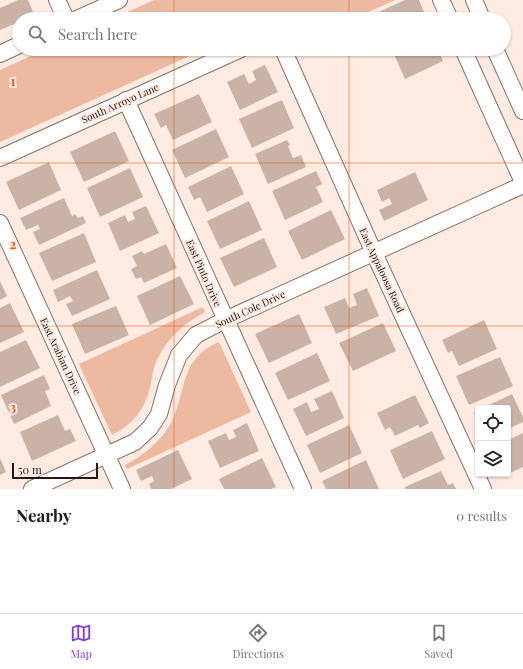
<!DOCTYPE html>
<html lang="en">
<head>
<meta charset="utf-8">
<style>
	:root { --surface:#fff; --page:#f2f2f2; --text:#202124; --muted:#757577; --line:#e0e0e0; --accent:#7c3aed }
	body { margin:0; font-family:"Playfair Display",serif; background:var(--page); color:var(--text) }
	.controls { position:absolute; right:12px; bottom:12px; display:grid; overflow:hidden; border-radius:4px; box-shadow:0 1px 3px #0004 }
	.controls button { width:36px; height:36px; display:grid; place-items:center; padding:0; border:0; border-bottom:1px solid var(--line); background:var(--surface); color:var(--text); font:20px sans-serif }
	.scale { position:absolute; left:12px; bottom:10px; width:86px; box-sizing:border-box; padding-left:4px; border:2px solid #1f1713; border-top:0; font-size:11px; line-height:14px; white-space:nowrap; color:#1f1713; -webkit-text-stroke:3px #ffebe1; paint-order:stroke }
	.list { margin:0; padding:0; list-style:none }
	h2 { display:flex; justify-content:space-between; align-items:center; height:52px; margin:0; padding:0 16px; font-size:17px }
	h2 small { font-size:13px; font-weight:400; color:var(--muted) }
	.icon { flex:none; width:22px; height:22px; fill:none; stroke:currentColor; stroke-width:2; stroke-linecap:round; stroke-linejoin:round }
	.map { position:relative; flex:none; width:523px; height:489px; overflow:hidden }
	.search { position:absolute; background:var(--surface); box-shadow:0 1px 3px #0004; left:12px; right:12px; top:12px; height:44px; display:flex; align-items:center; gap:10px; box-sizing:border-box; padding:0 14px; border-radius:22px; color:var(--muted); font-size:15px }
	.sheet { height:124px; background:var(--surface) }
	nav { display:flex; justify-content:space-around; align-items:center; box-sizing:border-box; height:56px; border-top:1px solid var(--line); background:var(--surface); font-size:11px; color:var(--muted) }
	nav a { display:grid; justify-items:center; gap:2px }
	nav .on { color:var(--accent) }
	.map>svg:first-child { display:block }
	.green { fill:#edb9a0 }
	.building { fill:#cab2a7 }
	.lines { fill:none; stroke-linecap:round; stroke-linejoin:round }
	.minor-casing { stroke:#887268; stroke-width:18 }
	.minor { stroke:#fff; stroke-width:16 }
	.grid { fill:none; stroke:#e8590c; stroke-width:1; stroke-opacity:0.55 }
	.labels { text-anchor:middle; stroke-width:4; stroke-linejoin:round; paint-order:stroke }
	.street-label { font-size:10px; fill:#1f1713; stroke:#ffebe1 }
	.grid-label { font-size:13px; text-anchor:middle; font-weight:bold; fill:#e8590c; stroke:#ffebe1; stroke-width:4; stroke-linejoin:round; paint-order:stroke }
</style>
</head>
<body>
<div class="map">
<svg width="523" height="489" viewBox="0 0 523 489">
	<rect width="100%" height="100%" fill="#ffebe1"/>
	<path class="green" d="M 154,0 L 395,0 L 353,19 L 112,19 Z
		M 46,49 L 205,49 L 0,142 L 0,70 Z
		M 203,307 L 205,312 C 183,324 165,340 155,365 C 152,374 151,385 148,395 C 142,413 129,427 112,435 L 79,364 Z
		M 219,342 L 251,412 L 127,469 L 125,465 C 143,456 161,441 171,423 C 187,391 179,359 219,342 Z"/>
	<path class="building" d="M 18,0 L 28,0 L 34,14 L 25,19 L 19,19 L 19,22 L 0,30 L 0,8 Z
		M 405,0 L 419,0 L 427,19 L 374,19 L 372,15 Z
		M 395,49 L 438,49 L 443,61 L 405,79 L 392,50 Z
		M 265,65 L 278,92 L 240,110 L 227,82 L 244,74 L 249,84 L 256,80 L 252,71 Z
		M 199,94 L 212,122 L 173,140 L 166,125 L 161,128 L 154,114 Z
		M 282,100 L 294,128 L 252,148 L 239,119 Z
		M 216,129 L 229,157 L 185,178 L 172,150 Z
		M 115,131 L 129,161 L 84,182 L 70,152 Z
		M 287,140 L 290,145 L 288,146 L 293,158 L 301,155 L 306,167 L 268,184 L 255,154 Z
		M 49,162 L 61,190 L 19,210 L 6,182 Z
		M 231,166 L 244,194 L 207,212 L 200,197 L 194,200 L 188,187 Z
		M 130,168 L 143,197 L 100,217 L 87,188 Z
		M 316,171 L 322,184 L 316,187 L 323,202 L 285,220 L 272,191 Z
		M 415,172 L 428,200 L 384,221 L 379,210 L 392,204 L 389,198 L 382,202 L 377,190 Z
		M 64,198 L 72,216 L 75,214 L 78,218 L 83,216 L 86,223 L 39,245 L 33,232 L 40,229 L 38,225 L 26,230 L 20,218 Z
		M 249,201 L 262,230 L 220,249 L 207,221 Z
		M 146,206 L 159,233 L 120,251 L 108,223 L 125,215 L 128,222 L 135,219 L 132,212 Z
		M 331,210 L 345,239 L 302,260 L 288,231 Z
		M 84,233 L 96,262 L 52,281 L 39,253 Z
		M 264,238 L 277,267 L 234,287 L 220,258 Z
		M 166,244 L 177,268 L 144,283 L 141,277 L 136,279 L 131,269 L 137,266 L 132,256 L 142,251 L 144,254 Z
		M 97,270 L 110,299 L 72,316 L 66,304 L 73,301 L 70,296 L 58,302 L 53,290 Z
		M 180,276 L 194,304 L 150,325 L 137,296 Z
		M 0,281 L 7,296 L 0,300 Z
		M 367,288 L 379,316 L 336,334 L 324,307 L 345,298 L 349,308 L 357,305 L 353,294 Z
		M 10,303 L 24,332 L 0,343 L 0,308 Z
		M 116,306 L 129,335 L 85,354 L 72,324 Z
		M 299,314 L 312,343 L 269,363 L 255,334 Z
		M 484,320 L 497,349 L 459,366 L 452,351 L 448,353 L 442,340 Z
		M 383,323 L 396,351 L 353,371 L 339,343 Z
		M 26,340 L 40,368 L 0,387 L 0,352 Z
		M 317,353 L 330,381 L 288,400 L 275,373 Z
		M 500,357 L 513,386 L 469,405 L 456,376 Z
		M 44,375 L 50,389 L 45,391 L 51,406 L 14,424 L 1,395 Z
		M 332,391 L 344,418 L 306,436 L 293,409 L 307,402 L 311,412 L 319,409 L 314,399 Z
		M 512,394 L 523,417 L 523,422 L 508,429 L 508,408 L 483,408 Z
		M 415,395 L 429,423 L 420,428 L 418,425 L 395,436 L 390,427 L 385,430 L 377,413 Z
		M 478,411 L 478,422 L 474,413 Z
		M 58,415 L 65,431 L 70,429 L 76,441 L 32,461 L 20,432 Z
		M 247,423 L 259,451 L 220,468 L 208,441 L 226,433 L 229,440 L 236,437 L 233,430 Z
		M 349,425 L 362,453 L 320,473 L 307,445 Z
		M 432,431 L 445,459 L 403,479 L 390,450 Z
		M 523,433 L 523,467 L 504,476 L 502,474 L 508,474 L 508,440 Z
		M 178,450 L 192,479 L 171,489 L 151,489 L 149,484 L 154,481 L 152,476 L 141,481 L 136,470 Z
		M 0,458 L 6,472 L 0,475 Z
		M 262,458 L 276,487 L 271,489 L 224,489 L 219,479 Z
		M 366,460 L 379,489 L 326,489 L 322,481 Z
		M 441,471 L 448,485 L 453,483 L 456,489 L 405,489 L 405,487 Z"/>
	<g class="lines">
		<g class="minor-casing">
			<path id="minor" d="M 57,0 L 66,19
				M 441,0 L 450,19
				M 474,0 L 482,19
				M 77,19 L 119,0
				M 283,49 L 374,253 L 483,489
				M 463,49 L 523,182
				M 495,49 L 523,111
				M 0,54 L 19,45
				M 126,100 L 303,489
				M 0,158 L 241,49
				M 0,223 L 122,489
				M 32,489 L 124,447 L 135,442 L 150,428 L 159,414 L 167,385 L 179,355 L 196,335 L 225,320 L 523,185"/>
		</g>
		<use href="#minor" class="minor"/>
	</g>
	<path class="grid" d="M 174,0 L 174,19M 349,0 L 349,19M 174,49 L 174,489M 349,49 L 349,489M 0,163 L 523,163M 0,326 L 523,326"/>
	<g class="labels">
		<g class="street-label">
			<text transform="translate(120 103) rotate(-24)" y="4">South Arroyo Lane</text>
			<text transform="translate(382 270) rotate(65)" y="4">East Appaloosa Road</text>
			<text transform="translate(204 273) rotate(66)" y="4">East Pinto Drive</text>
			<text transform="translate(250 309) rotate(-25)" y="4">South Cole Drive</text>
			<text transform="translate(61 356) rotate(65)" y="4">East Arabian Drive</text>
		</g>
	</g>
	<g class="grid-label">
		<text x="13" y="86">1</text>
		<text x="13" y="249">2</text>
		<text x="13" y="412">3</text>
	</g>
</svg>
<div class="controls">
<button><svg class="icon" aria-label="locate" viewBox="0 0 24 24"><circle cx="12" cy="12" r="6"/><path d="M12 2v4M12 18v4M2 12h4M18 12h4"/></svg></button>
<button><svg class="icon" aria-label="layers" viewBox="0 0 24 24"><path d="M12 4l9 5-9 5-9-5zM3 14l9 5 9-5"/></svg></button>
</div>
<div class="scale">50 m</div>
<div class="search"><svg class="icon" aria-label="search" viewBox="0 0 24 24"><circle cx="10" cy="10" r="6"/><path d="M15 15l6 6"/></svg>Search here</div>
</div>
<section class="sheet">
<h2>Nearby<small>0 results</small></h2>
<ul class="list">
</ul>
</section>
<nav>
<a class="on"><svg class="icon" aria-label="map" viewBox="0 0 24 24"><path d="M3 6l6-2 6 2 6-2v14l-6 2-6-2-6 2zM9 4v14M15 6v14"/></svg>Map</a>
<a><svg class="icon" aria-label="directions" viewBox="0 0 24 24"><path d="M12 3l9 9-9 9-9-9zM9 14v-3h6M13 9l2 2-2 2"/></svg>Directions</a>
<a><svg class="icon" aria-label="saved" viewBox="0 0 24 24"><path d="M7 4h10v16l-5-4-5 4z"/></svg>Saved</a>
</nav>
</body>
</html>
